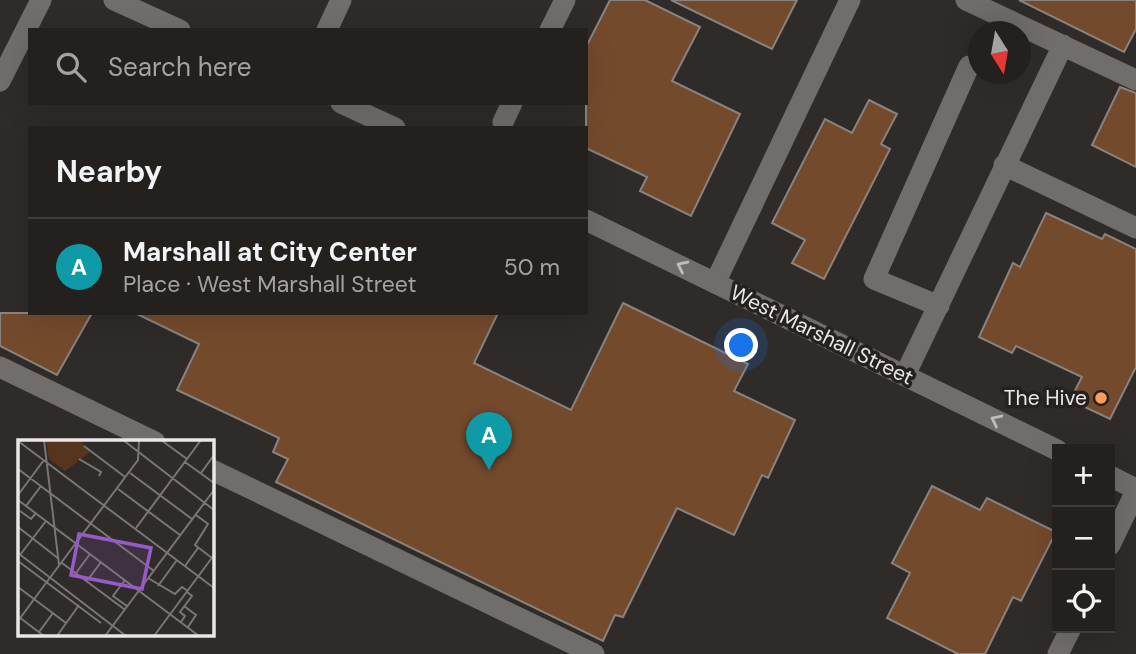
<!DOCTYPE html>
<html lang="en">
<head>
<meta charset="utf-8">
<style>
	:root { --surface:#23201e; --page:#2b2827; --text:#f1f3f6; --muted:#a3a3a4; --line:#403e3c; --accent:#d93025 }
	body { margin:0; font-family:"DM Sans",sans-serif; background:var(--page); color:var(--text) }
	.controls { position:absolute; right:21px; bottom:21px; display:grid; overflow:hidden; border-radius:0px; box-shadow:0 7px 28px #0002 }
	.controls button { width:63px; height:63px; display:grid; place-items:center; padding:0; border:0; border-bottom:2px solid var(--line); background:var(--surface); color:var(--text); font:35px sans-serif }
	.compass { position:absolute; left:968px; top:21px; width:63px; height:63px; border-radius:50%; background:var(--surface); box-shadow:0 7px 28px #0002; rotate:169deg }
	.you { position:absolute; left:742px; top:346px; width:24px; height:24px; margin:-18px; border:5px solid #fff; border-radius:50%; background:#1a73e8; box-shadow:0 0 0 10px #1a73e833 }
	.badge { display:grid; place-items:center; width:46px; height:46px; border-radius:50%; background:var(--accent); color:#fff; font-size:23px; font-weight:700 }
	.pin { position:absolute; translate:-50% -58px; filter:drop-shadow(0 2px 4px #0008) }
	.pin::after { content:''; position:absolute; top:37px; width:24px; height:21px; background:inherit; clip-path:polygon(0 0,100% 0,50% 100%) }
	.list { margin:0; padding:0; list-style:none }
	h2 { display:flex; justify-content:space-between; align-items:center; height:91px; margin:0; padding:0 28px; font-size:30px }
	h2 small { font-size:23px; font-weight:400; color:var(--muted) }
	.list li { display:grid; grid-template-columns:46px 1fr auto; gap:21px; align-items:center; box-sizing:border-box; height:98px; padding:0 28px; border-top:2px solid var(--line) }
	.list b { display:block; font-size:26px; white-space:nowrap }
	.list p { margin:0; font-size:23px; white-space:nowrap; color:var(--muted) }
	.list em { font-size:23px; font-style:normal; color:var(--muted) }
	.icon { flex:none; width:38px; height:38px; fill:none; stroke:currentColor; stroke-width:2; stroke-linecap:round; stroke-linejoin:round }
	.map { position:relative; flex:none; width:1136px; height:654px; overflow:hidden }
	.search { position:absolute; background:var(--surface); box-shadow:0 7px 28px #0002; left:28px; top:28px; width:560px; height:77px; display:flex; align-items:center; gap:18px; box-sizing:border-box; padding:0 24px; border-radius:0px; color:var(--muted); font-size:26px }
	.panel { position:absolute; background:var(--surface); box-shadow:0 7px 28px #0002; left:28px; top:126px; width:560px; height:189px; border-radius:0px }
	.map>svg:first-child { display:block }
	.building { fill:#744a2d; stroke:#888380; stroke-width:2 }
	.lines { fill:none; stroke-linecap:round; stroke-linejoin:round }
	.service { stroke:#716d6a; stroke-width:21 }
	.tertiary { stroke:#716d6a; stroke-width:21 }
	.secondary { stroke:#716d6a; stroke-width:21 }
	.oneway { stroke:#c0bcbb }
	.poi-dot { fill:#fe9c57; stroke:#25211e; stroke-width:2.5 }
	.labels { text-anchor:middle; stroke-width:7; stroke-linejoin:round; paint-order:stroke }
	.street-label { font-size:21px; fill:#eae7e6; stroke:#25211e }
	.poi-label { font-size:21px; fill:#eae7e6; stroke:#25211e; text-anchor:end }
	.inset-road { fill:none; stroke:#7a7674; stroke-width:2 }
	.view { fill:#975bc9; fill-opacity:0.15; stroke:#975bc9; stroke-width:3.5 }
	.inset-edge { fill:none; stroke:#eae7e6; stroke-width:3.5 }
</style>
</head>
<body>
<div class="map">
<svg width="1136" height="654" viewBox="0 0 1136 654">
	<rect width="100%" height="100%" fill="#2f2b28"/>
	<path class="building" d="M 610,0 L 645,0 L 700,27 L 672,81 L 740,114 L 691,216 L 640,191 L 647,177 L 586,148 L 586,47 Z
		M 671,0 L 797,0 L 772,49 Z
		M 1019,0 L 1136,0 L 1136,29 L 1124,52 Z
		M 1120,87 L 1136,93 L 1136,167 L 1092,145 Z
		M 869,100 L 897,114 L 881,144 L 890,149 L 824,279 L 792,263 L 805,240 L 772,223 L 825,119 L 852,133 Z
		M 1046,213 L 1102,239 L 1105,234 L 1136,249 L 1136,367 L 1110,419 L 1070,400 L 1082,377 L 1016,346 L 1012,353 L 979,337 L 1013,263 L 1020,267 Z
		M 623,303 L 748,364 L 734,391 L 795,420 L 768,478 L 762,475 L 734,535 L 677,508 L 623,617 L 615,615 L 603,641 L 276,482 L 288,459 L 273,452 L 279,438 L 177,390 L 199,344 L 135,313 L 498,313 L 474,363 L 571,410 Z
		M 0,313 L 92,313 L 57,375 L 0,346 Z
		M 932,486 L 980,510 L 987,498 L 1056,532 L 1021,601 L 1013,597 L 985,654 L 958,654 L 887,618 L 910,573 L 892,563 Z"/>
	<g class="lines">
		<path class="service" d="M 966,0 L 1136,80
			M 327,30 L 341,0
			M 550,30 L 565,0
			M 503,122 L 512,103
			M 1004,165 L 1136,228
			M 715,283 L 850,0
			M 939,306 L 874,279 L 969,66
			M 0,367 L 155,442
			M 905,375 L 1063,45
			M 212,470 L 594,654"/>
		<path class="tertiary" d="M 114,0 L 180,30
			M 0,81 L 41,0
			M 341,103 L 395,128
			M 586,220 L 1057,450
			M 1110,476 L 1136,489"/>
		<path class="secondary" d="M 1110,545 L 1136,491
			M 1058,654 L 1071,628"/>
	</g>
	<defs><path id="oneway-chevron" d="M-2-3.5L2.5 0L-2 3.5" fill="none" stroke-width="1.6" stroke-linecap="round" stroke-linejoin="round" transform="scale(1.75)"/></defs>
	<g class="oneway">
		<use href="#oneway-chevron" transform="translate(682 266) rotate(-154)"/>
		<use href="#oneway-chevron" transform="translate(996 420) rotate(-154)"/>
	</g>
	<circle class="poi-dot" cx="1101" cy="398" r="7"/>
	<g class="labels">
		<g class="street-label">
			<text transform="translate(822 335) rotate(26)" y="7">West Marshall Street</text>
		</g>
		<g class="poi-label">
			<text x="1087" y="405">The Hive</text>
		</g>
	</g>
	<g transform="translate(18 440)">
		<rect width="196" height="196" fill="#2f2b28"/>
		<path d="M 28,0 L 62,0 L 72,12 L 47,31 L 31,19 Z" fill="#56341d"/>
		<path class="inset-road" d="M 26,0 L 41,125M 105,0 L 196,70M 143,0 L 169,19M 0,1 L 196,148M 66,6 L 107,37M 61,19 L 83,32 L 81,36M 167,22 L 196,43M 0,29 L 136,131M 112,33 L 174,79M 183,33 L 196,15M 100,49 L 162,95M 0,55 L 26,20M 0,60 L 181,196M 8,66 L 23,46M 2,71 L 13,79 L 18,73M 178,75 L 190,84 L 177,105 L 194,118M 0,87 L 41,119M 118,88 L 183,0M 0,113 L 108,196M 2,115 L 28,81M 0,121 L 83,183M 44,123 L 106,169M 167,126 L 180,108M 58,133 L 72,114M 130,138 L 157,154 L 164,147 L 170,151M 107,140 L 95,156 L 109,166M 69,141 L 83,122M 28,143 L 120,20 L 121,0M 140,146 L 159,120M 0,147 L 48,183M 166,166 L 178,175 L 170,187M 1,177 L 26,196M 0,181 L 28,143M 163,182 L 167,176 L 162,172 L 174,156 L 169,152M 21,192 L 35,173M 39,196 L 61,165M 87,196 L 196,50M 136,196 L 196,115"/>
		<path class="view" d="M 61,94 L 133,108 L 124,149 L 53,135 Z"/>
		<rect width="196" height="196" class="inset-edge"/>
	</g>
</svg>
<div class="controls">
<button>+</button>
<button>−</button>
<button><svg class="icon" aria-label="locate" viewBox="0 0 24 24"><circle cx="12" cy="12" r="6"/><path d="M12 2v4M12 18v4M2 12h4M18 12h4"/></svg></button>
</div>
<svg class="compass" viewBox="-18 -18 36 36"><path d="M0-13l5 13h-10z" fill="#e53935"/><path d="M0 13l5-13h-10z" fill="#a3a3a4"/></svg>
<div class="you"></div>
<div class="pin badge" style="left:489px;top:470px;background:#0f9aa8">A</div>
<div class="search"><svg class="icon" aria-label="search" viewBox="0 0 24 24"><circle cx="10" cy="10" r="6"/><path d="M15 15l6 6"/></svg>Search here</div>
<section class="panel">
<h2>Nearby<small></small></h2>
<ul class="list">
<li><span class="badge" style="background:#0f9aa8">A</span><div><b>Marshall at City Center</b><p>Place · West Marshall Street</p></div><em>50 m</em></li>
</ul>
</section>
</div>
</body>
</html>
